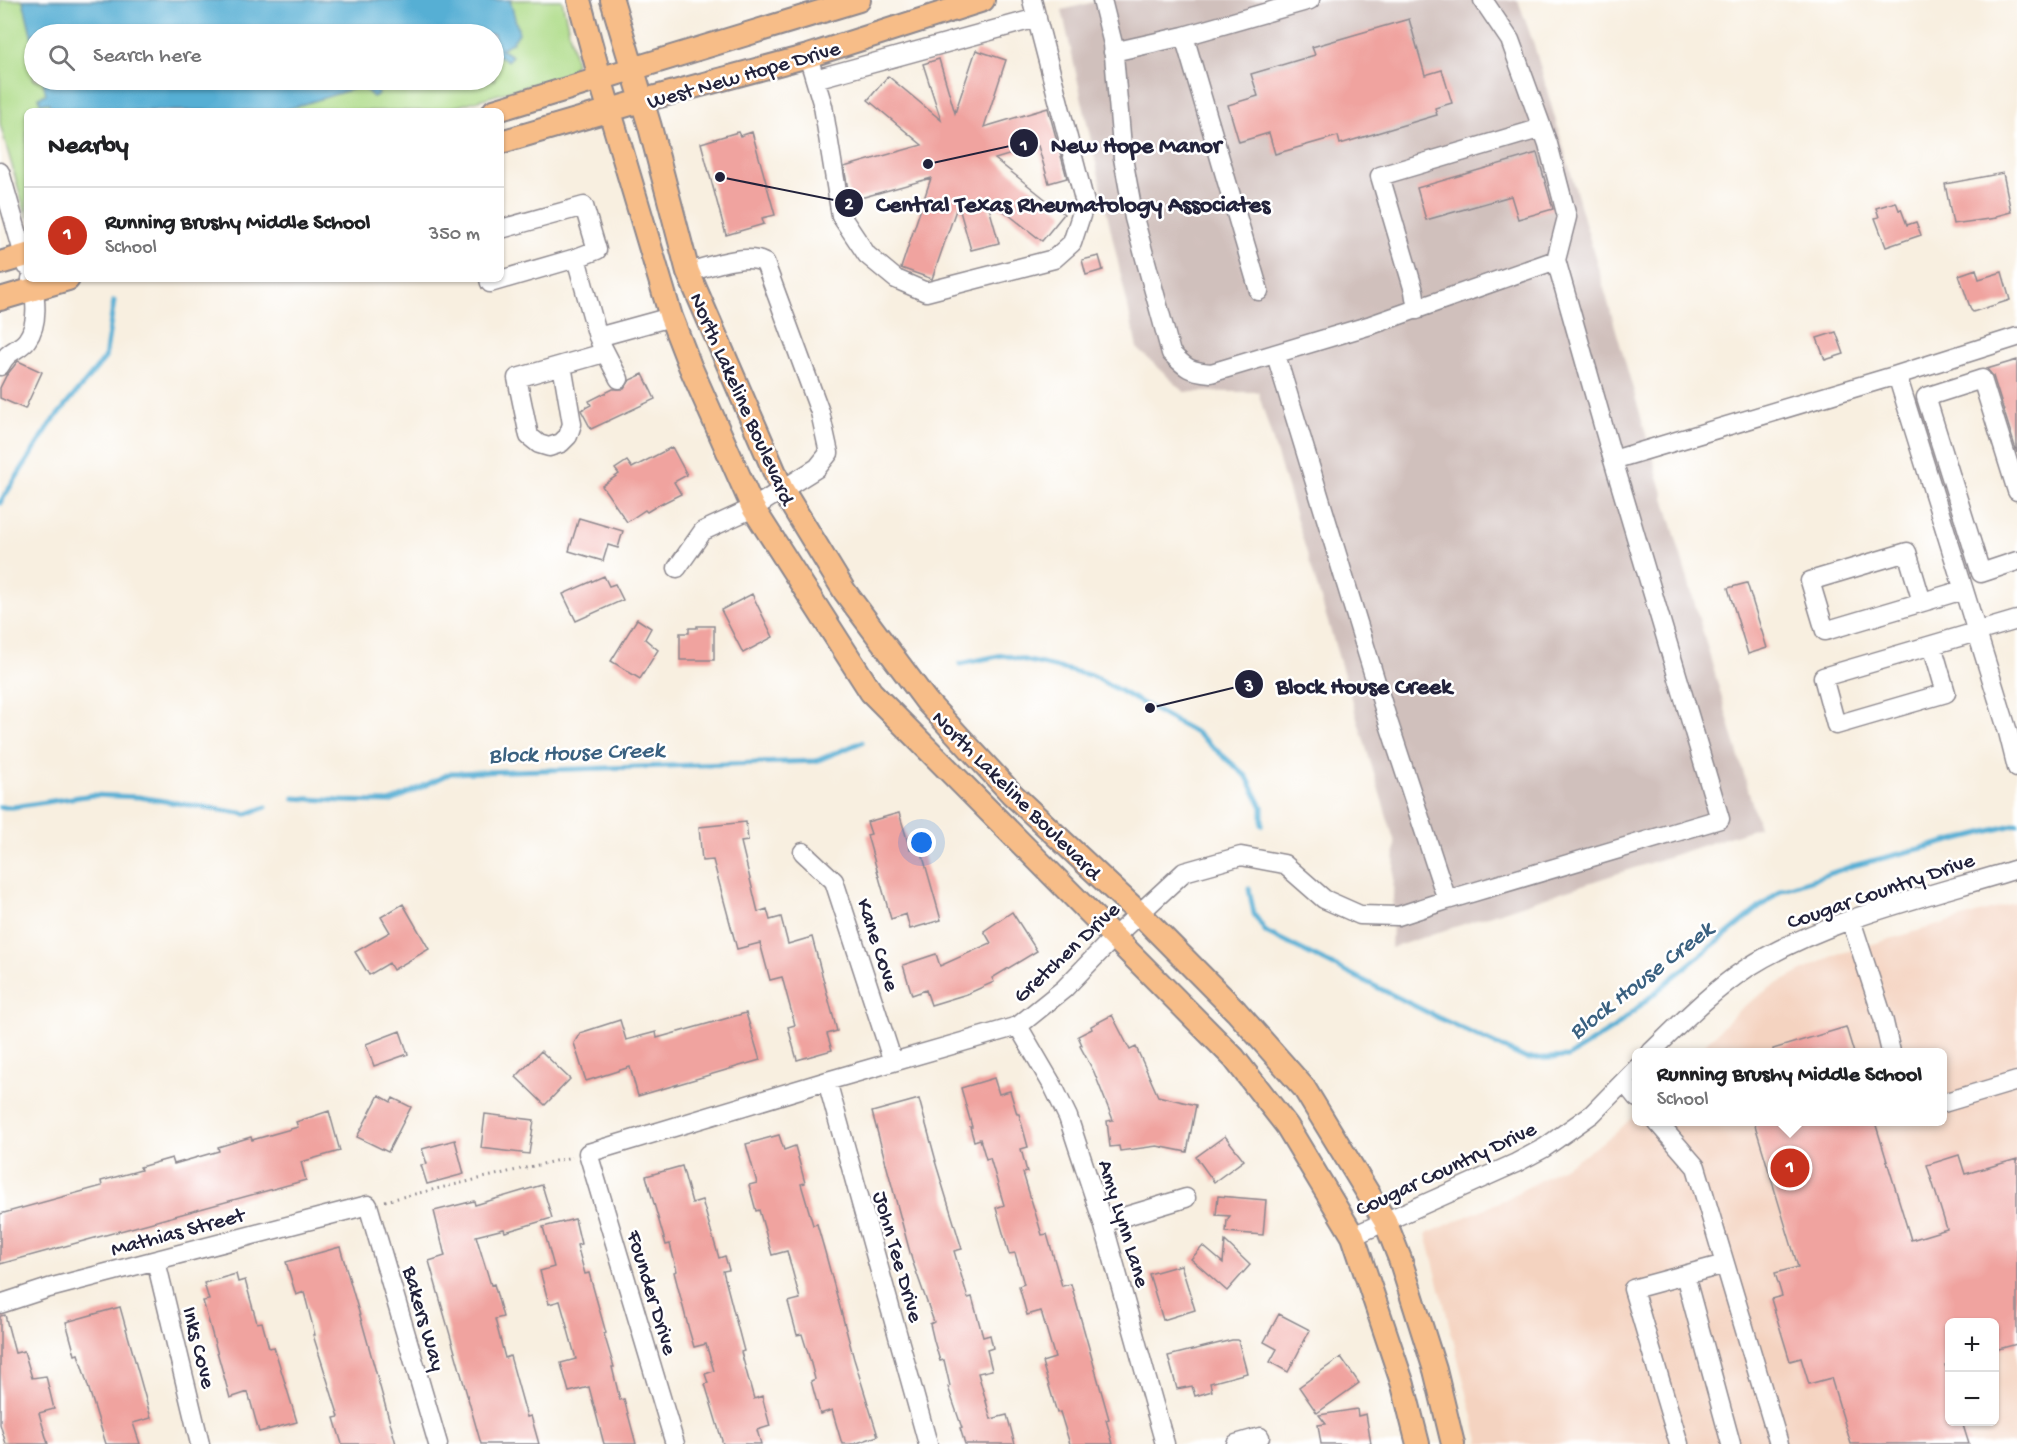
<!DOCTYPE html>
<html lang="en">
<head>
<meta charset="utf-8">
<style>
	:root { --surface:#fff; --page:#f6f6f6; --text:#202124; --muted:#757577; --line:#e0e0e0; --accent:#c8321e }
	body { margin:0; font-family:"Gochi Hand",sans-serif; background:var(--page); color:var(--text) }
	.controls { position:absolute; right:18px; bottom:18px; display:grid; overflow:hidden; border-radius:9px; box-shadow:0 2px 4px #0004 }
	.controls button { width:54px; height:54px; display:grid; place-items:center; padding:0; border:0; border-bottom:2px solid var(--line); background:var(--surface); color:var(--text); font:30px sans-serif }
	.you { position:absolute; left:922px; top:843px; width:21px; height:21px; margin:-15px; border:4px solid #fff; border-radius:50%; background:#1a73e8; box-shadow:0 0 0 9px #1a73e833 }
	.badge { display:grid; place-items:center; width:39px; height:39px; border-radius:50%; background:var(--accent); color:#fff; font-size:20px; font-weight:700 }
	.pin { position:absolute; translate:-50% -50%; border:3px solid #fff; box-shadow:0 2px 6px #0006 }
	.popup { position:absolute; left:1632px; top:1048px; width:315px; height:78px; box-sizing:border-box; display:grid; place-content:center; border-radius:9px; background:var(--surface); filter:drop-shadow(0 2px 4px #0005); font-size:20px; white-space:nowrap; color:var(--muted) }
	.popup b { font-size:22px; color:var(--text) }
	.popup::after { content:''; position:absolute; left:50%; top:100%; margin-left:-12px; border:12px solid transparent; border-top-color:var(--surface) }
	.list { margin:0; padding:0; list-style:none }
	h2 { display:flex; justify-content:space-between; align-items:center; height:78px; margin:0; padding:0 24px; font-size:26px }
	h2 small { font-size:20px; font-weight:400; color:var(--muted) }
	.list li { display:grid; grid-template-columns:39px 1fr auto; gap:18px; align-items:center; box-sizing:border-box; height:96px; padding:0 24px; border-top:2px solid var(--line) }
	.list b { display:block; font-size:22px; white-space:nowrap }
	.list p { margin:0; font-size:20px; white-space:nowrap; color:var(--muted) }
	.list em { font-size:20px; font-style:normal; color:var(--muted) }
	.icon { flex:none; width:33px; height:33px; fill:none; stroke:currentColor; stroke-width:2; stroke-linecap:round; stroke-linejoin:round }
	.map { position:relative; flex:none; width:2017px; height:1444px; overflow:hidden }
	.search { position:absolute; background:var(--surface); box-shadow:0 2px 4px #0004; left:24px; top:24px; width:480px; height:66px; display:flex; align-items:center; gap:15px; box-sizing:border-box; padding:0 21px; border-radius:33px; color:var(--muted); font-size:22px }
	.panel { position:absolute; background:var(--surface); box-shadow:0 2px 4px #0004; left:24px; top:108px; width:480px; height:174px; border-radius:9px }
	.map>svg:first-child { display:block }
	.built { fill:#f4d3c0; fill-rule:evenodd }
	.industrial { fill:#d0c0bc }
	.green { fill:#addb87; stroke:#687e61; stroke-width:1.5; fill-rule:evenodd }
	.water { fill:#57afd4; stroke:#3c6888; stroke-width:1.5 }
	.lines { fill:none; stroke-linecap:round; stroke-linejoin:round }
	.stream { stroke:#57afd4; stroke-width:5 }
	.building { fill:#f0a39f }
	.minor-casing { stroke:#8d888e; stroke-width:21 }
	.major-casing { stroke:#8d888e; stroke-width:26 }
	.path { stroke:#8d888e; stroke-width:3; stroke-dasharray:1.5 4.5; stroke-linecap:butt }
	.minor { stroke:#fff; stroke-width:18 }
	.major { stroke:#f7bd88; stroke-width:22 }
	.labels { text-anchor:middle; stroke-width:5; stroke-linejoin:round; paint-order:stroke }
	.street-label { font-size:22px; fill:#22223b; stroke:#fff }
	.water-label { font-size:24px; font-style:italic; fill:#3a6180; stroke:#fff }
	.leader { fill:none; stroke:#22223b; stroke-width:2 }
	.callout-dot { fill:#22223b; stroke:#fff; stroke-width:2 }
	.mark-label { font-size:18px; text-anchor:middle; font-weight:bold; fill:#fff }
	.callout-label { font-size:24px; text-anchor:middle; font-weight:bold; fill:#22223b; stroke:#fff; stroke-width:5; stroke-linejoin:round; paint-order:stroke }
</style>
</head>
<body>
<div class="map">
<svg width="2017" height="1444" viewBox="0 0 2017 1444">
	<rect width="100%" height="100%" fill="#fff"/>
	<filter id="ink" filterUnits="userSpaceOnUse"><feTurbulence type="fractalNoise" baseFrequency=".0167" numOctaves="2"/><feDisplacementMap in="SourceGraphic" scale="12" xChannelSelector="R" yChannelSelector="G"/><feConvolveMatrix kernelMatrix="1 2 1 2 8 2 1 2 1" color-interpolation-filters="sRGB"/></filter>
	<filter id="wash" filterUnits="userSpaceOnUse"><feTurbulence type="fractalNoise" baseFrequency=".008" numOctaves="4" result="noise"/><feDisplacementMap in="SourceGraphic" scale="24" xChannelSelector="R" yChannelSelector="G"/><feGaussianBlur stdDeviation="1.35" result="paint"/><feColorMatrix in="noise" values="0 0 0 0 0 0 0 0 0 0 0 0 0 0 0 0 0 1.4 0 .05"/><feComposite in="paint" operator="in"/></filter>
	<g filter="url(#wash)">
		<rect width="100%" height="100%" fill="#f8efe0"/>
		<path class="built" d="M 2017,902 L 2017,1444 L 1480,1444 L 1426,1234 L 1506,1199 L 1542,1179 L 1582,1156 L 1617,1132 L 1637,1112 L 1637,1122 L 1943,1122 L 1943,1052 L 1697,1052 L 1739,1010 L 1768,989 L 1798,973 L 1835,955 ZM 1950,1322 L 1994,1322 L 1994,1422 L 1950,1422 Z"/>
		<path class="industrial" d="M 1102,0 L 1518,0 L 1534,45 L 1759,827 L 1391,948 L 1395,843 L 1258,392 L 1184,392 L 1137,348 L 1062,10 Z"/>
		<path class="green" d="M 0,0 L 562,0 L 576,63 L 568,74 L 441,111 L 27,111 L 27,218 L 0,124 ZM 34,34 L 494,34 L 494,80 L 34,80 Z"/>
		<path class="water" d="M 23,0 L 510,0 L 519,33 L 512,43 L 500,49 L 512,56 L 507,61 L 494,53 L 494,34 L 34,34 L 34,46 Z
			M 43,80 L 381,80 L 372,82 L 379,94 L 373,97 L 362,86 L 282,111 L 50,111 L 49,103 L 40,103 L 39,97 L 46,94 Z"/>
		<g class="lines">
			<path class="stream" d="M 0,503 L 51,423 L 105,358 L 114,301
				M 960,664 L 1003,655 L 1093,676 L 1198,734 L 1247,777 L 1262,807 L 1262,825
				M 294,798 L 342,801 L 390,802 L 451,773 L 816,761 L 862,742
				M 0,807 L 13,807 L 92,795 L 139,797 L 247,814 L 266,807
				M 1249,889 L 1254,914 L 1266,932 L 1443,1020 L 1527,1059 L 1568,1057 L 1614,1028 L 1671,979 L 1781,890 L 1852,866 L 2017,824"/>
		</g>
		<g id="blocks">
			<path class="building" d="M 1409,19 L 1425,75 L 1442,70 L 1452,103 L 1435,108 L 1437,115 L 1340,144 L 1338,136 L 1275,154 L 1269,133 L 1239,142 L 1228,105 L 1258,96 L 1251,74 L 1315,55 L 1312,47 Z
				M 976,50 L 1006,60 L 984,127 L 1048,108 L 1067,178 L 1049,183 L 1038,146 L 995,159 L 1064,214 L 1042,241 L 986,197 L 999,243 L 971,250 L 958,204 L 932,279 L 901,268 L 931,178 L 850,201 L 844,167 L 922,145 L 868,100 L 888,76 L 941,120 L 923,64 L 939,59 L 955,113 Z
				M 738,132 L 740,136 L 752,132 L 775,215 L 762,218 L 764,224 L 726,235 L 701,143 Z
				M 1537,153 L 1553,209 L 1518,219 L 1511,196 L 1426,220 L 1417,188 Z
				M 2003,173 L 2011,212 L 1996,216 L 1996,218 L 1953,224 L 1945,184 Z
				M 1896,202 L 1899,210 L 1901,209 L 1907,225 L 1916,222 L 1921,235 L 1886,247 L 1875,218 L 1879,217 L 1876,208 Z
				M 1099,256 L 1103,270 L 1086,275 L 1082,260 Z
				M 1976,269 L 1979,279 L 2002,272 L 2010,300 L 1973,312 L 1971,310 L 1959,275 Z
				M 1836,332 L 1844,354 L 1825,360 L 1817,338 Z
				M 2017,360 L 2017,453 L 1993,376 L 1987,369 Z
				M 18,361 L 42,372 L 25,409 L 0,398 L 0,388 L 6,376 Z
				M 643,374 L 655,399 L 591,429 L 581,410 L 591,405 L 589,401 L 613,389 L 624,389 L 630,380 Z
				M 672,447 L 687,475 L 674,482 L 681,494 L 663,503 L 663,502 L 647,512 L 645,510 L 627,522 L 602,486 L 619,474 L 615,469 L 627,461 L 632,468 Z
				M 579,518 L 623,531 L 618,548 L 608,545 L 603,561 L 569,551 Z
				M 604,576 L 609,586 L 615,584 L 623,600 L 576,621 L 563,594 Z
				M 1747,583 L 1767,648 L 1748,654 L 1728,588 Z
				M 752,594 L 773,637 L 743,653 L 721,610 Z
				M 637,619 L 651,628 L 645,639 L 658,650 L 640,679 L 611,661 Z
				M 697,626 L 714,626 L 714,660 L 680,660 L 680,633 L 689,633 L 689,628 L 697,628 Z
				M 899,813 L 910,849 L 920,846 L 941,920 L 910,929 L 906,914 L 891,919 L 867,835 L 871,834 L 867,822 Z
				M 746,822 L 748,841 L 741,842 L 758,912 L 767,909 L 770,920 L 781,917 L 788,944 L 812,937 L 837,1031 L 827,1034 L 832,1050 L 797,1060 L 788,1027 L 795,1025 L 782,977 L 770,980 L 760,943 L 737,949 L 713,860 L 702,861 L 699,827 Z
				M 403,904 L 429,949 L 393,970 L 389,963 L 369,975 L 355,952 L 390,932 L 381,917 Z
				M 1012,912 L 1037,951 L 992,978 L 994,982 L 967,994 L 931,1005 L 926,990 L 912,995 L 903,965 L 936,954 L 940,966 L 991,943 L 984,931 Z
				M 746,1013 L 760,1060 L 638,1096 L 630,1067 L 586,1081 L 574,1043 L 580,1033 L 620,1020 L 626,1040 L 656,1032 L 657,1038 Z
				M 1112,1015 L 1130,1050 L 1136,1047 L 1158,1096 L 1196,1105 L 1187,1152 L 1157,1146 L 1120,1151 L 1119,1146 L 1110,1147 L 1107,1121 L 1113,1120 L 1094,1072 L 1080,1046 L 1082,1045 L 1078,1036 L 1092,1029 L 1091,1026 Z
				M 1846,1027 L 1854,1053 L 1773,1053 L 1773,1049 Z
				M 400,1031 L 408,1054 L 374,1066 L 366,1044 Z
				M 541,1051 L 570,1079 L 545,1105 L 516,1077 Z
				M 994,1078 L 999,1094 L 1010,1091 L 1017,1114 L 1019,1114 L 1028,1147 L 1021,1149 L 1027,1172 L 1023,1173 L 1042,1235 L 1047,1234 L 1062,1286 L 1071,1284 L 1109,1419 L 1106,1420 L 1113,1444 L 1070,1444 L 1060,1412 L 1057,1413 L 1042,1362 L 1055,1358 L 1049,1338 L 1041,1311 L 1027,1315 L 1019,1286 L 1024,1284 L 1015,1253 L 1009,1254 L 996,1208 L 1004,1205 L 990,1158 L 986,1159 L 980,1139 L 974,1141 L 970,1127 L 972,1127 L 961,1088 Z
				M 379,1095 L 391,1102 L 393,1098 L 411,1107 L 388,1152 L 357,1137 Z
				M 919,1099 L 936,1161 L 935,1161 L 962,1249 L 954,1251 L 968,1298 L 972,1297 L 983,1337 L 990,1335 L 993,1348 L 987,1350 L 992,1370 L 978,1373 L 991,1419 L 1007,1415 L 1015,1444 L 965,1444 L 960,1428 L 962,1428 L 948,1387 L 950,1386 L 944,1360 L 940,1361 L 934,1341 L 930,1324 L 934,1322 L 912,1260 L 872,1112 Z
				M 329,1111 L 340,1151 L 301,1162 L 306,1180 L 0,1264 L 0,1214 L 102,1186 L 101,1181 L 141,1170 L 140,1167 L 172,1158 L 174,1164 L 219,1151 L 218,1147 L 251,1137 L 252,1140 L 298,1127 L 296,1122 Z
				M 485,1114 L 534,1120 L 529,1154 L 481,1148 Z
				M 1754,1122 L 1875,1122 L 1911,1240 L 1947,1229 L 1927,1165 L 1959,1155 L 1965,1174 L 2017,1159 L 2017,1344 L 1995,1350 L 1995,1323 L 1950,1323 L 1950,1364 L 1945,1365 L 1950,1379 L 1950,1422 L 1962,1422 L 1969,1444 L 1851,1444 L 1831,1378 L 1809,1384 L 1801,1358 L 1790,1361 L 1771,1299 L 1782,1296 L 1775,1273 L 1798,1267 Z
				M 779,1135 L 784,1150 L 795,1146 L 805,1183 L 801,1184 L 813,1225 L 817,1224 L 825,1252 L 854,1359 L 878,1436 L 854,1444 L 842,1444 L 832,1410 L 820,1414 L 811,1381 L 815,1379 L 810,1360 L 802,1334 L 797,1335 L 788,1302 L 800,1299 L 787,1251 L 772,1255 L 759,1210 L 756,1211 L 749,1185 L 757,1183 L 746,1144 Z
				M 1225,1136 L 1244,1160 L 1214,1182 L 1196,1157 Z
				M 455,1140 L 464,1174 L 427,1184 L 421,1165 L 427,1164 L 422,1149 Z
				M 682,1166 L 692,1203 L 702,1200 L 719,1258 L 725,1256 L 729,1270 L 723,1271 L 744,1351 L 741,1352 L 754,1399 L 762,1396 L 770,1426 L 757,1430 L 761,1444 L 723,1444 L 705,1384 L 708,1383 L 705,1374 L 714,1371 L 706,1344 L 694,1347 L 689,1330 L 674,1272 L 677,1271 L 670,1244 L 666,1245 L 646,1176 Z
				M 542,1185 L 552,1218 L 505,1232 L 504,1229 L 476,1236 L 491,1285 L 494,1284 L 503,1317 L 495,1319 L 505,1358 L 510,1356 L 527,1417 L 531,1416 L 539,1444 L 481,1444 L 429,1261 L 445,1256 L 434,1211 L 474,1201 L 475,1205 Z
				M 1218,1196 L 1266,1200 L 1263,1235 L 1226,1232 L 1227,1220 L 1230,1216 L 1216,1215 Z
				M 575,1219 L 581,1244 L 577,1245 L 585,1274 L 589,1273 L 606,1333 L 604,1334 L 614,1367 L 612,1367 L 620,1400 L 624,1399 L 636,1444 L 604,1444 L 589,1387 L 569,1392 L 563,1371 L 561,1363 L 576,1359 L 560,1301 L 549,1304 L 540,1271 L 554,1267 L 543,1227 Z
				M 1225,1241 L 1250,1265 L 1227,1291 L 1191,1259 L 1203,1246 L 1223,1263 Z
				M 340,1247 L 363,1326 L 396,1444 L 342,1444 L 334,1418 L 339,1417 L 313,1335 L 315,1335 L 304,1292 L 296,1295 L 286,1262 Z
				M 1181,1265 L 1195,1310 L 1163,1320 L 1149,1274 Z
				M 236,1274 L 238,1282 L 245,1280 L 257,1323 L 262,1322 L 269,1348 L 274,1347 L 297,1422 L 259,1432 L 248,1392 L 230,1398 L 203,1301 L 209,1300 L 204,1283 Z
				M 120,1307 L 151,1418 L 133,1423 L 140,1444 L 106,1444 L 78,1354 L 75,1355 L 66,1322 Z
				M 1279,1314 L 1310,1330 L 1288,1372 L 1270,1362 L 1277,1349 L 1264,1342 Z
				M 5,1315 L 15,1353 L 24,1351 L 32,1378 L 46,1376 L 54,1409 L 39,1413 L 48,1444 L 6,1444 L 0,1424 L 0,1316 Z
				M 1232,1340 L 1238,1340 L 1247,1373 L 1210,1383 L 1212,1391 L 1195,1396 L 1192,1386 L 1177,1389 L 1168,1356 Z
				M 1341,1357 L 1359,1383 L 1317,1413 L 1299,1387 Z
				M 1357,1409 L 1358,1416 L 1366,1414 L 1371,1444 L 1321,1444 L 1318,1425 L 1326,1424 L 1319,1415 Z"/>
		</g>
	</g>
	<g filter="url(#ink)">
		<use href="#blocks" fill-opacity="0" stroke="#8d888e" stroke-width="1.5"/>
		<g class="lines">
			<g class="minor-casing">
				<path id="minor" d="M 1102,0 L 1113,44 L 1123,158 L 1134,218 L 1171,353 C 1187,369 1189,371 1211,373 L 1371,325 L 1556,260 L 1613,460 L 1897,375 L 2008,732 L 2017,768
					M 1483,0 L 1510,40 L 1548,144 L 1567,217 L 1556,260
					M 1184,36 L 1310,0
					M 1113,52 L 1184,36 L 1259,291
					M 808,56 L 823,106 L 841,216 L 867,255 L 896,279 L 926,292 L 1054,259 L 1072,243 L 1085,203 L 1032,0
					M 815,79 L 1037,18
					M 0,172 L 27,266
					M 501,229 L 584,206 L 597,250 L 576,258
					M 489,279 L 490,283 L 576,258 L 598,337 L 671,317
					M 1417,310 L 1414,291 L 1380,176 L 1542,128
					M 600,342 L 619,379
					M 1276,355 L 1387,718 L 1447,900
					M 562,365 L 572,424 L 568,436 L 561,443 L 549,447 L 539,444 L 529,436 L 517,378 L 604,353
					M 0,366 C 7,350 20,350 27,340 C 39,324 36,296 31,279
					M 1897,375 L 2017,337
					M 2017,491 L 1982,379 L 1926,397 L 1981,573 L 2017,561
					M 677,568 L 703,531 L 753,508 L 817,468 L 829,453 L 820,412 L 765,263 C 746,252 708,267 688,272
					M 1922,602 L 1907,552 L 1810,581 L 1825,631 L 1963,590
					M 1932,645 L 1946,693 L 1836,725 L 1823,677 L 2017,620
					M 803,852 L 834,881 L 893,1062
					M 1851,920 L 1883,1018 L 1891,1052
					M 1018,1026 L 1053,1086 L 1068,1117 L 1103,1223 L 1165,1444
					M 1651,1052 C 1681,1023 1712,991 1747,968 C 1824,919 1930,896 2017,869
					M 827,1081 L 928,1444
					M 1624,1082 L 1637,1098
					M 1943,1103 L 2017,1081
					M 1657,1122 L 1696,1167 L 1779,1444
					M 1103,1223 L 1186,1198
					M 1353,1236 L 1516,1163 L 1544,1148 L 1592,1114 L 1637,1068
					M 156,1261 L 200,1444
					M 1685,1275 L 1731,1444
					M 0,1304 L 49,1288 L 368,1205 L 438,1444
					M 675,1444 L 588,1153 L 827,1081 L 1018,1026 L 1064,989 L 1113,938 L 1184,872 L 1241,856 L 1284,864 L 1324,899 L 1360,915 L 1398,916 L 1447,900 L 1720,819 L 1613,460
					M 1236,1444 L 1260,1437
					M 1679,1444 L 1633,1289 L 1725,1264"/>
			</g>
			<g class="major-casing">
				<path id="major" d="M 579,0 L 600,78 L 671,317 L 690,366 L 753,508 L 871,692 L 1234,1058 L 1287,1126 L 1353,1236 L 1403,1385 L 1418,1444
					M 612,0 L 650,127 L 688,272 L 782,489 L 845,592 L 927,702 L 1012,794 L 1140,914 L 1236,1011 L 1304,1088 L 1385,1221 L 1400,1259 L 1435,1370 L 1453,1444
					M 494,111 L 859,0
					M 501,142 L 641,101 L 808,56 L 983,0
					M 0,263 L 27,255
					M 0,299 L 68,279"/>
			</g>
			<path class="path" d="M 385,1201 L 572,1157"/>
			<use href="#minor" class="minor"/>
			<use href="#major" class="major"/>
		</g>
	</g>
	<g class="labels">
		<g class="street-label">
			<text transform="translate(743 73) rotate(-16)" y="8">West New Hope Drive</text>
			<text transform="translate(744 398) rotate(66)" y="8">North Lakeline Boulevard</text>
			<text transform="translate(1018 794) rotate(45)" y="8">North Lakeline Boulevard</text>
			<text transform="translate(1880 889) rotate(-19)" y="8">Cougar Country Drive</text>
			<text transform="translate(880 944) rotate(72)" y="8">Kane Cove</text>
			<text transform="translate(1065 951) rotate(-43)" y="8">Gretchen Drive</text>
			<text transform="translate(1445 1167) rotate(-25)" y="8">Cougar Country Drive</text>
			<text transform="translate(1126 1223) rotate(73)" y="8">Amy Lynn Lane</text>
			<text transform="translate(177 1230) rotate(-15)" y="8">Mathias Street</text>
			<text transform="translate(900 1256) rotate(74)" y="8">John Tee Drive</text>
			<text transform="translate(654 1292) rotate(73)" y="8">Founder Drive</text>
			<text transform="translate(426 1318) rotate(74)" y="8">Bakers Way</text>
			<text transform="translate(201 1347) rotate(76)" y="8">Inks Cove</text>
		</g>
		<g class="water-label">
			<text transform="translate(576 751) rotate(-2)" y="8">Block House Creek</text>
			<text transform="translate(1640 979) rotate(-38)" y="8">Block House Creek</text>
		</g>
	</g>
	<path class="leader" d="M928 164L1024 143M720 177L849 203M1150 708L1249 684"/>
	<g class="callout-dot">
		<circle cx="928" cy="164" r="6"/>
		<circle cx="720" cy="177" r="6"/>
		<circle cx="1150" cy="708" r="6"/>
		<circle cx="1024" cy="143" r="15"/>
		<circle cx="849" cy="203" r="15"/>
		<circle cx="1249" cy="684" r="15"/>
	</g>
	<g class="mark-label">
		<text x="1024" y="150">1</text>
		<text x="849" y="209">2</text>
		<text x="1249" y="691">3</text>
	</g>
	<g class="callout-label">
		<text x="1136" y="152">New Hope Manor</text>
		<text x="1073" y="211">Central Texas Rheumatology Associates</text>
		<text x="1364" y="693">Block House Creek</text>
	</g>
</svg>
<div class="controls">
<button>+</button>
<button>−</button>
</div>
<div class="you"></div>
<div class="pin badge" style="left:1790px;top:1168px">1</div>
<div class="popup"><b>Running Brushy Middle School</b>School</div>
<div class="search"><svg class="icon" aria-label="search" viewBox="0 0 24 24"><circle cx="10" cy="10" r="6"/><path d="M15 15l6 6"/></svg>Search here</div>
<section class="panel">
<h2>Nearby<small></small></h2>
<ul class="list">
<li><span class="badge">1</span><div><b>Running Brushy Middle School</b><p>School</p></div><em>350 m</em></li>
</ul>
</section>
</div>
</body>
</html>
